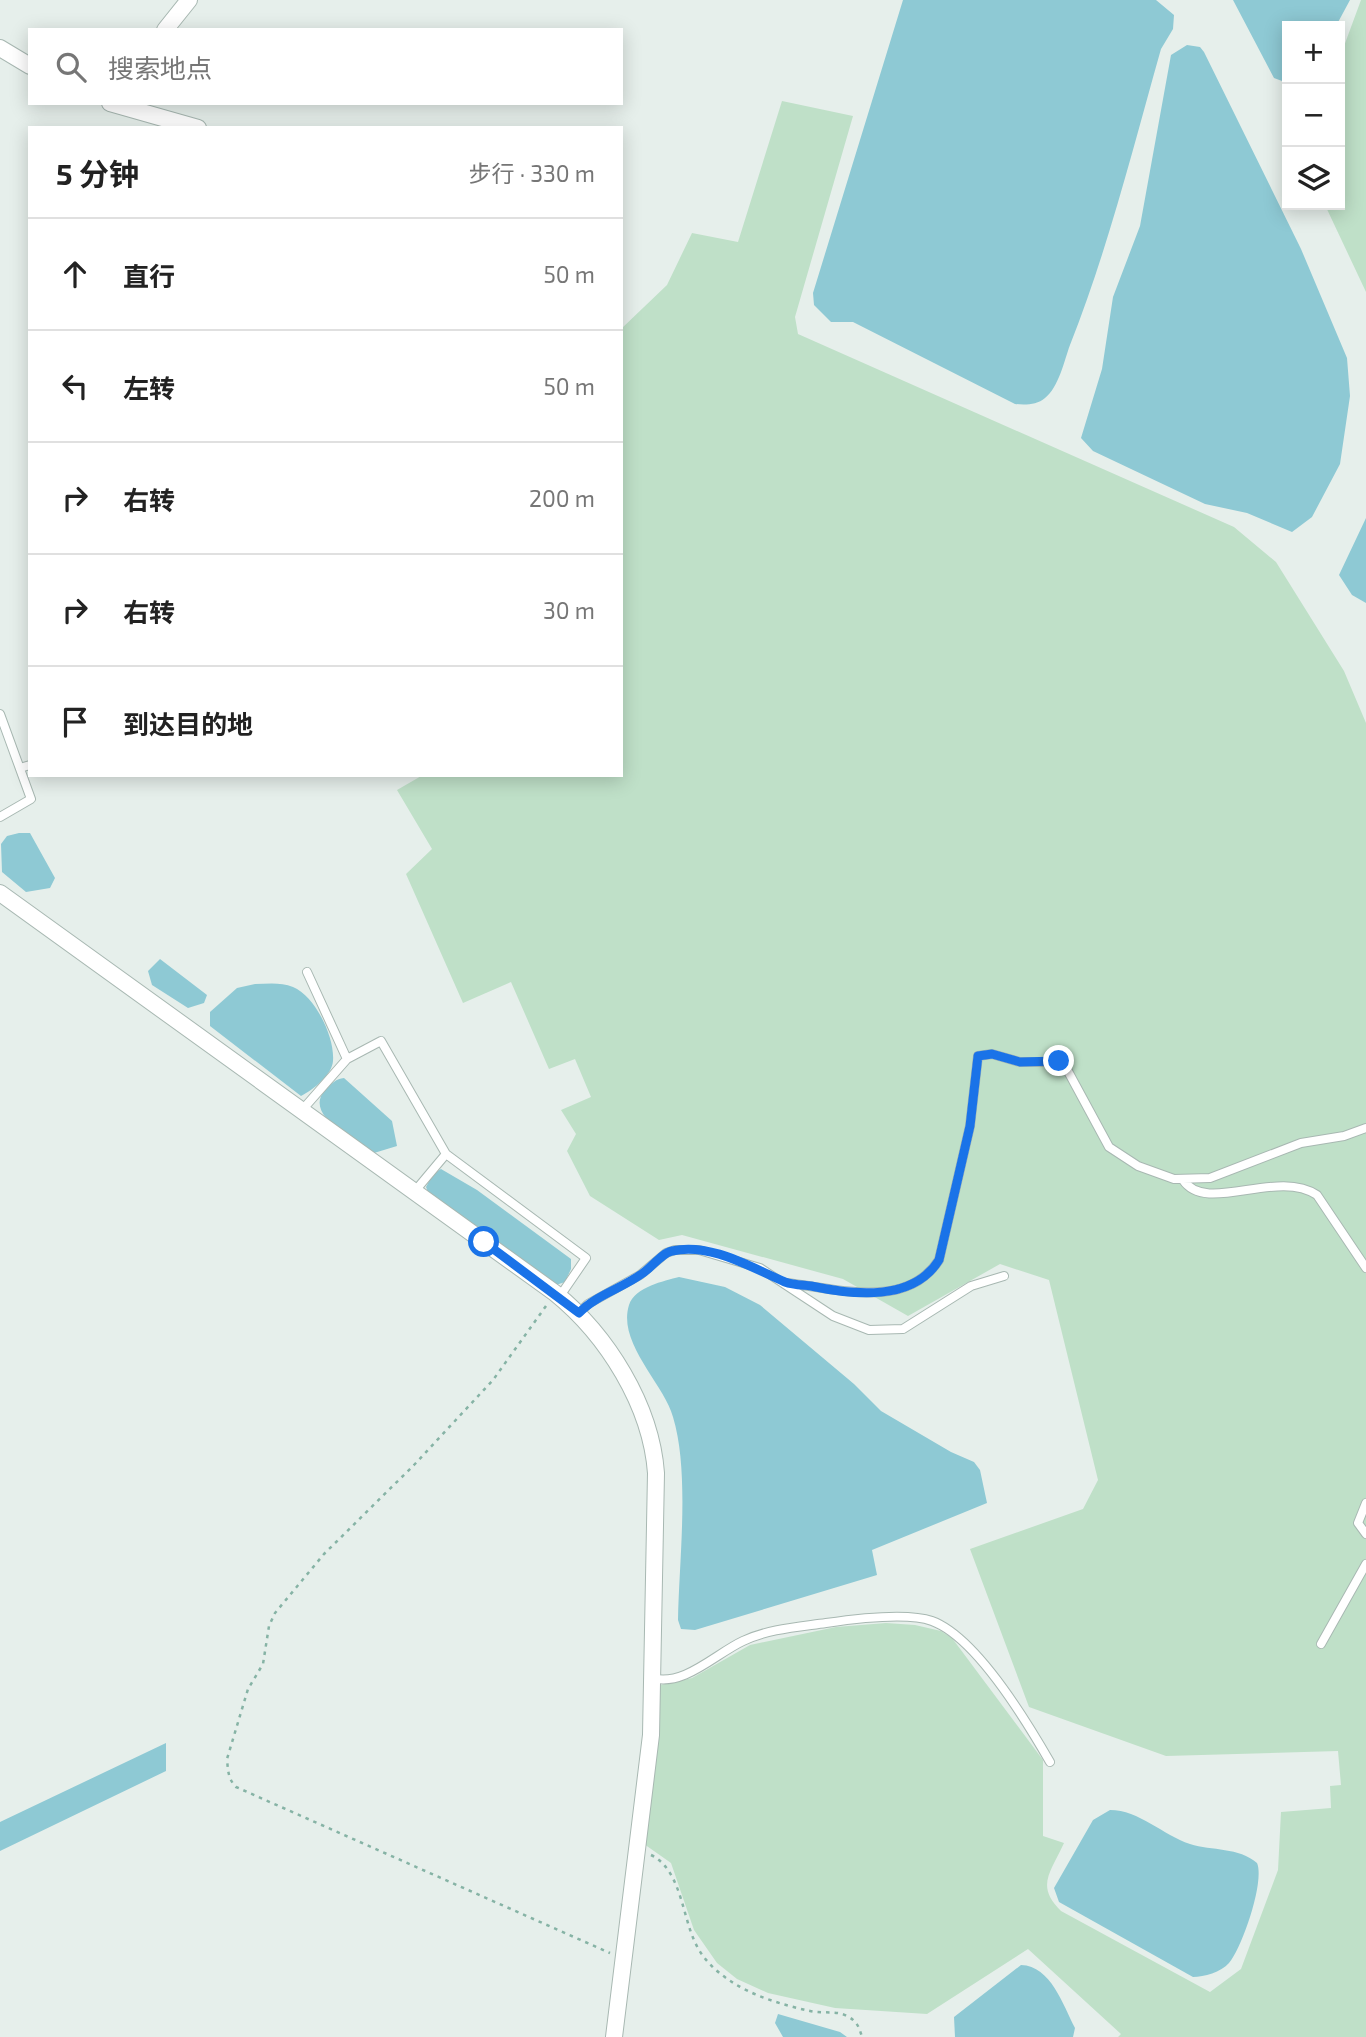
<!DOCTYPE html>
<html lang="zh">
<head>
<meta charset="utf-8">
<style>
	:root { --surface:#fff; --page:#f2f2f2; --text:#222; --muted:#767676; --line:#e0e0e0 }
	body { margin:0; font-family:"Exo 2","Noto Sans SC",sans-serif; background:var(--page); color:var(--text) }
	.controls { position:absolute; right:21px; top:21px; display:grid; overflow:hidden; border-radius:0px; box-shadow:0 4px 18px #0003 }
	.controls button { width:63px; height:63px; display:grid; place-items:center; padding:0; border:0; border-bottom:2px solid var(--line); background:var(--surface); color:var(--text); font:35px sans-serif }
	.stop { position:absolute; width:21px; height:21px; margin:-16px; border:5px solid #1a73e8; border-radius:50%; background:#fff }
	.stop.end { background:#1a73e8; border-color:#fff; box-shadow:0 2px 7px #0008 }
	.list { margin:0; padding:0; list-style:none }
	h2 { display:flex; justify-content:space-between; align-items:center; height:91px; margin:0; padding:0 28px; font-size:30px }
	h2 small { font-size:23px; font-weight:400; color:var(--muted) }
	.list li { display:grid; grid-template-columns:46px 1fr auto; gap:21px; align-items:center; box-sizing:border-box; height:112px; padding:0 28px; border-top:2px solid var(--line) }
	.list b { display:block; font-size:26px; white-space:nowrap }
	.list em { font-size:23px; font-style:normal; color:var(--muted) }
	.icon { flex:none; width:38px; height:38px; fill:none; stroke:currentColor; stroke-width:2; stroke-linecap:round; stroke-linejoin:round }
	.map { position:relative; flex:none; width:1366px; height:2037px; overflow:hidden }
	.search { position:absolute; background:var(--surface); box-shadow:0 4px 18px #0003; left:28px; top:28px; width:595px; height:77px; display:flex; align-items:center; gap:18px; box-sizing:border-box; padding:0 24px; border-radius:0px; color:var(--muted); font-size:26px }
	.panel { position:absolute; background:var(--surface); box-shadow:0 4px 18px #0003; left:28px; top:126px; width:595px; height:651px; border-radius:0px }
	.map>svg:first-child { display:block }
	.green { fill:#bfe0c8 }
	.water { fill:#8ec9d4 }
	.lines { fill:none; stroke-linecap:round; stroke-linejoin:round }
	.lane-casing { stroke:#a8b8b2; stroke-width:10 }
	.street-casing { stroke:#a8b8b2; stroke-width:18 }
	.path { stroke:#86b3a5; stroke-width:2.5; stroke-dasharray:3.5 5; stroke-linecap:butt }
	.lane { stroke:#fff; stroke-width:8 }
	.street { stroke:#fff; stroke-width:16 }
	.route { stroke:#1a73e8; stroke-width:9 }
</style>
</head>
<body>
<div class="map">
<svg width="1366" height="2037" viewBox="0 0 1366 2037">
	<rect width="100%" height="100%" fill="#e6efeb"/>
	<path class="green" d="M 1361,0 L 1366,0 L 1366,292 L 1325,205 L 1340,205 L 1340,57 Z
		M 782,101 L 853,116 L 795,317 L 798,334 L 1234,527 L 1276,562 L 1344,671 L 1366,723 L 1366,2037 L 1118,2037 L 1121,2034 L 1028,1949 L 927,2014 L 835,2008 L 768,1993 L 737,1979 L 717,1963 L 694,1930 L 671,1863 L 644,1844 L 656,1686 L 692,1678 L 750,1645 L 836,1627 L 886,1623 L 915,1625 L 941,1631 L 952,1638 L 1043,1760 L 1043,1836 L 1064,1843 C 1051,1872 1035,1886 1061,1911 L 1210,1992 L 1241,1969 L 1278,1870 L 1281,1812 L 1331,1808 L 1330,1786 L 1341,1785 L 1338,1751 L 1166,1756 L 1029,1707 L 970,1549 L 1083,1509 L 1098,1480 L 1049,1280 L 1000,1264 L 908,1316 L 843,1279 L 682,1235 L 659,1240 L 590,1196 L 567,1151 L 576,1134 L 561,1110 L 591,1097 L 575,1059 L 549,1069 L 511,982 L 463,1003 L 406,874 L 432,849 L 397,790 L 423,775 L 621,775 L 621,329 L 667,285 L 692,233 L 738,242 Z"/>
	<path class="water" d="M 903,0 L 1156,0 L 1174,15 L 1173,29 L 1161,49 C 1133,148 1108,249 1070,345 C 1064,361 1059,387 1045,398 C 1037,405 1025,405 1015,404 L 853,322 L 831,322 L 814,305 L 813,293 Z
		M 1233,0 L 1350,0 L 1336,26 L 1287,26 L 1287,79 L 1282,81 L 1274,78 Z
		M 1187,45 L 1200,47 L 1204,52 L 1301,249 L 1347,358 L 1350,396 L 1340,464 L 1312,517 L 1292,532 L 1247,513 L 1205,504 L 1093,451 L 1081,438 L 1102,369 L 1113,297 L 1140,226 L 1171,55 Z
		M 1366,518 L 1366,603 L 1352,595 L 1339,575 Z
		M 19,833 L 30,833 L 55,878 L 50,888 L 26,892 L 2,872 L 1,844 L 7,836 Z
		M 160,959 L 207,995 L 204,1003 L 188,1008 L 152,985 L 148,971 Z
		M 255,984 C 267,984 281,982 293,987 C 315,996 335,1037 333,1061 C 332,1075 313,1090 301,1096 L 210,1026 L 210,1012 L 237,988 Z
		M 344,1078 L 392,1121 L 397,1146 L 374,1153 C 356,1140 301,1115 326,1089 C 332,1083 336,1079 344,1078 Z
		M 441,1169 L 477,1190 L 571,1259 L 571,1269 L 565,1282 L 556,1285 L 428,1192 L 426,1187 L 433,1174 Z
		M 679,1277 L 725,1287 L 760,1305 L 854,1384 L 881,1411 L 951,1452 L 974,1462 L 980,1470 L 987,1503 L 872,1550 L 877,1575 L 695,1630 L 681,1629 L 678,1620 C 679,1560 690,1473 673,1417 C 664,1384 617,1343 629,1305 C 635,1287 664,1281 679,1277 Z
		M 166,1743 L 166,1771 L 0,1851 L 0,1822 Z
		M 1110,1810 C 1139,1810 1163,1835 1190,1844 C 1212,1851 1239,1847 1257,1863 C 1265,1881 1242,1948 1229,1963 C 1221,1972 1204,1977 1193,1977 L 1059,1902 L 1054,1888 L 1093,1820 Z
		M 1021,1965 C 1051,1966 1063,2005 1075,2028 L 1073,2037 L 955,2037 L 954,2017 Z
		M 778,2014 L 840,2032 L 847,2037 L 783,2037 L 775,2023 Z"/>
	<g class="lines">
		<g class="lane-casing">
			<path id="lane" d="M 0,714 L 31,799 L 0,817
				M 20,768 L 30,765
				M 307,972 L 347,1059
				M 303,1109 L 347,1059 L 381,1041 L 446,1154
				M 1183,1180 C 1206,1215 1277,1168 1317,1195 L 1366,1268
				M 415,1191 L 446,1154 L 586,1258 L 560,1296
				M 786,1283 C 836,1288 906,1311 939,1260 L 970,1126 L 978,1056 L 992,1054 L 1020,1062 L 1063,1062 L 1109,1147 L 1138,1166 L 1174,1179 L 1210,1178 L 1301,1143 L 1344,1136 L 1366,1128
				M 579,1313 L 588,1304 L 640,1275 L 666,1253 L 675,1250 L 699,1250 L 760,1268 L 833,1316 L 869,1330 L 903,1329 L 971,1286 L 1004,1276
				M 1366,1503 L 1358,1523 L 1366,1534
				M 1321,1644 L 1366,1564
				M 652,1678 C 684,1687 715,1654 743,1641 C 768,1629 798,1627 826,1623 C 853,1619 907,1612 932,1621 C 976,1637 1027,1722 1050,1762"/>
		</g>
		<g class="street-casing">
			<path id="street" d="M 165,30 L 189,0
				M 0,48 L 30,66
				M 110,103 L 198,128
				M 0,893 L 555,1293 C 607,1335 651,1405 656,1473 L 651,1735 L 614,2037"/>
		</g>
		<path class="path" d="M 546,1306 L 493,1380 L 414,1465 L 324,1554 L 275,1613 L 269,1626 L 263,1664 L 248,1689 L 227,1759 C 228,1770 228,1779 236,1787 L 610,1953
			M 651,1855 C 680,1869 682,1913 694,1940 C 701,1957 714,1970 729,1980 C 752,1996 783,2005 810,2011 C 822,2014 836,2010 847,2016 C 857,2021 859,2027 862,2037"/>
		<use href="#lane" class="lane"/>
		<use href="#street" class="street"/>
	</g>
	<g class="lines">
		<path class="route" d="M 484,1242 L 579,1313 C 596,1295 623,1288 643,1273 C 652,1267 662,1253 672,1251 C 710,1242 752,1268 785,1282 C 793,1285 803,1285 811,1286 C 853,1295 913,1302 939,1260 L 970,1126 L 978,1056 L 992,1054 L 1020,1062 L 1059,1061"/>
	</g>
</svg>
<div class="controls">
<button>+</button>
<button>−</button>
<button><svg class="icon" aria-label="layers" viewBox="0 0 24 24"><path d="M12 4l9 5-9 5-9-5zM3 14l9 5 9-5"/></svg></button>
</div>
<div class="stop" style="left:484px;top:1242px"></div>
<div class="stop end" style="left:1059px;top:1061px"></div>
<div class="search"><svg class="icon" aria-label="search" viewBox="0 0 24 24"><circle cx="10" cy="10" r="6"/><path d="M15 15l6 6"/></svg>搜索地点</div>
<section class="panel">
<h2>5 分钟<small>步行 · 330 m</small></h2>
<ul class="list">
<li><svg class="icon" aria-label="ahead" viewBox="0 0 24 24"><path d="M12 20V5M6 11l6-6 6 6"/></svg><div><b>直行</b></div><em>50 m</em></li>
<li><svg class="icon" aria-label="left" viewBox="0 0 24 24"><path d="M17 20v-9H6M10 6l-5 5 5 5"/></svg><div><b>左转</b></div><em>50 m</em></li>
<li><svg class="icon" aria-label="right" viewBox="0 0 24 24"><path d="M7 20v-9h11M14 6l5 5-5 5"/></svg><div><b>右转</b></div><em>200 m</em></li>
<li><svg class="icon" aria-label="right" viewBox="0 0 24 24"><path d="M7 20v-9h11M14 6l5 5-5 5"/></svg><div><b>右转</b></div><em>30 m</em></li>
<li><svg class="icon" aria-label="arrive" viewBox="0 0 24 24"><path d="M6 21V4h12l-3 4 3 4H6"/></svg><div><b>到达目的地</b></div></li>
</ul>
</section>
</div>
</body>
</html>
